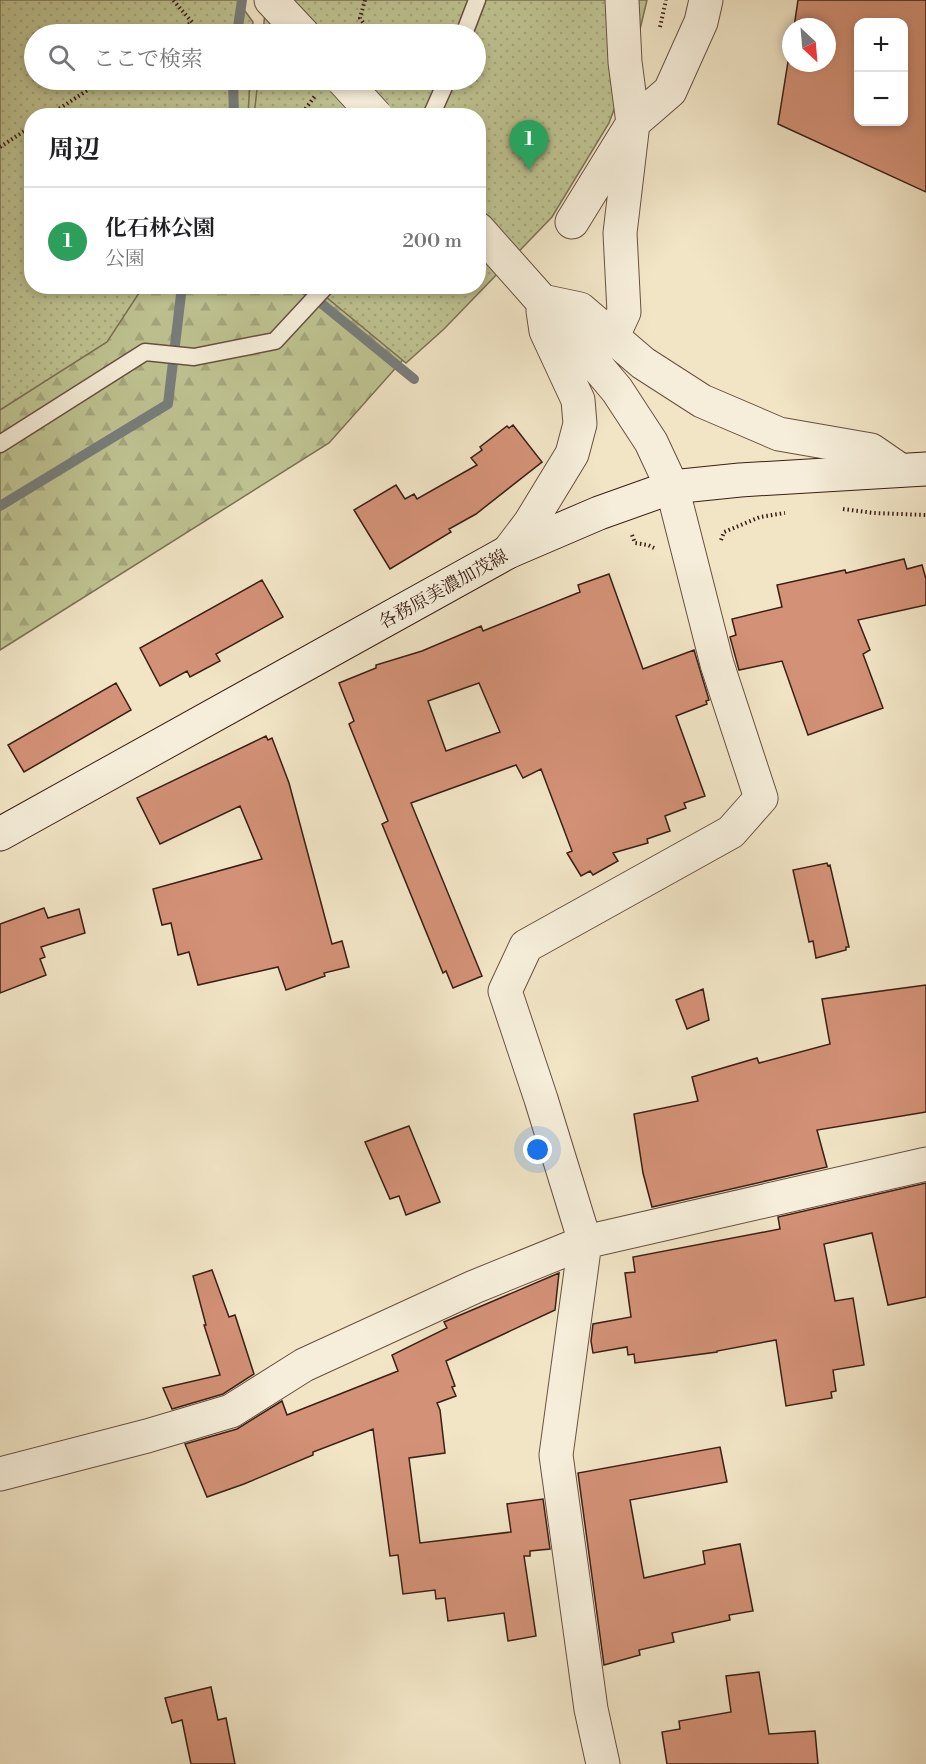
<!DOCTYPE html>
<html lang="ja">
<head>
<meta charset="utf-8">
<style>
	:root { --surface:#fff; --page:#f2f2f2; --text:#202124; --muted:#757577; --line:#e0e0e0; --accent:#0f766e }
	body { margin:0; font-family:"Libre Bodoni","Noto Serif JP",serif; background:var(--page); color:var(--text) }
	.controls { position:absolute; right:18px; top:18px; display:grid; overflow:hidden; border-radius:12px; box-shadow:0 3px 9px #0003 }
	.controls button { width:54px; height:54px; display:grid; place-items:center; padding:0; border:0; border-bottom:2px solid var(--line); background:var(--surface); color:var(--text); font:30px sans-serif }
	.compass { position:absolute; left:782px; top:18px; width:54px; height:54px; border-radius:50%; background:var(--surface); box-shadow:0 3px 9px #0003; rotate:154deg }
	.you { position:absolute; left:538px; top:1150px; width:21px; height:21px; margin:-15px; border:4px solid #fff; border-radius:50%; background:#1a73e8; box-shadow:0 0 0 9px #1a73e833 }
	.badge { display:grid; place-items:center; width:39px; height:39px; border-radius:50%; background:var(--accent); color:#fff; font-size:20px; font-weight:700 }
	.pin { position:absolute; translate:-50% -50px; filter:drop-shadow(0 2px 3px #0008) }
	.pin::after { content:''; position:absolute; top:32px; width:21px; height:18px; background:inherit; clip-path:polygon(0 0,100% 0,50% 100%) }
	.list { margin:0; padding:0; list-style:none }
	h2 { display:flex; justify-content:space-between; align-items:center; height:78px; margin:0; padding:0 24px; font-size:26px }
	h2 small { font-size:20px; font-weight:400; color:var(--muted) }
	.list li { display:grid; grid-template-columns:39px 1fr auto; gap:18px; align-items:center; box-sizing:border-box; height:108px; padding:0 24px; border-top:2px solid var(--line) }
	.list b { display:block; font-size:22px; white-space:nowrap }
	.list p { margin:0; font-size:20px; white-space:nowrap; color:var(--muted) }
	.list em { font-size:20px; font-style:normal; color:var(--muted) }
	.icon { flex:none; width:33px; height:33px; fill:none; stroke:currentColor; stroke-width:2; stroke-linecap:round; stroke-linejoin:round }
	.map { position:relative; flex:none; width:926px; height:1764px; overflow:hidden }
	.search { position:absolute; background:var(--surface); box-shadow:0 3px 9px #0003; left:24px; top:24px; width:462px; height:66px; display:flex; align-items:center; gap:15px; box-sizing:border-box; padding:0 21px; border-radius:33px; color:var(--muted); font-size:22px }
	.panel { position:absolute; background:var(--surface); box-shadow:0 3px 9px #0003; left:24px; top:108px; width:462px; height:186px; border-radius:24px }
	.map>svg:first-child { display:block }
	.forest { fill:url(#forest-firs); stroke:#7c7154; stroke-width:1.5 }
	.park { fill:url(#park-dots); stroke:#7c7154; stroke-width:1.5 }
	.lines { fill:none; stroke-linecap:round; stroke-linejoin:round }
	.stream { stroke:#787d7c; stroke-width:10 }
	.building { fill:#d39177; stroke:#3a1f15; stroke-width:1.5; fill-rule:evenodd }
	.service-casing { stroke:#685041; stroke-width:19 }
	.minor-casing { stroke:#685041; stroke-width:35 }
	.tertiary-casing { stroke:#685041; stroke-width:35 }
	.secondary-casing { stroke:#3a1f15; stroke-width:35 }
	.path { stroke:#3a1f15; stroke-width:4; stroke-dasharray:1.5 3; stroke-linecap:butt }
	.service { stroke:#f6eeda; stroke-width:16 }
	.minor { stroke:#f6eeda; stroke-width:33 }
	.tertiary { stroke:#f6eeda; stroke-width:33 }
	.secondary { stroke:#f6eeda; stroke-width:33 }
	.tertiary-bridge-casing { stroke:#685041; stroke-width:35; stroke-linecap:butt }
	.path-bridge { stroke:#3a1f15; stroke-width:4; stroke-dasharray:1.5 3; stroke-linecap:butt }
	.tertiary-bridge { stroke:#f6eeda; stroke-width:33 }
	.labels { text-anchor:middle; stroke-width:4.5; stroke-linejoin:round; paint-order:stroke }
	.street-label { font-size:18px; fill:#3a1f15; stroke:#f6eeda }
</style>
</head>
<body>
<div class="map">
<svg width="926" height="1764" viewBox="0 0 926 1764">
	<defs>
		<pattern id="forest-firs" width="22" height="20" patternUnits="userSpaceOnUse" patternTransform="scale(1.5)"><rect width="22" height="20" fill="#bfc392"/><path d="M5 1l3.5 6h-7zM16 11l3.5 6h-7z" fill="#a5a77d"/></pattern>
		<pattern id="park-dots" width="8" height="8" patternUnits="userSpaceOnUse" patternTransform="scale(1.5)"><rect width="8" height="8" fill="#bfc392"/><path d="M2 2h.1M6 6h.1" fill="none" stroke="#a5a77d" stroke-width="1.8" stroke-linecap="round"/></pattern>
	</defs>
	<rect width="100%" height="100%" fill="#f1e5c6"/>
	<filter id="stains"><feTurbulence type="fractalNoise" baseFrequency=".00333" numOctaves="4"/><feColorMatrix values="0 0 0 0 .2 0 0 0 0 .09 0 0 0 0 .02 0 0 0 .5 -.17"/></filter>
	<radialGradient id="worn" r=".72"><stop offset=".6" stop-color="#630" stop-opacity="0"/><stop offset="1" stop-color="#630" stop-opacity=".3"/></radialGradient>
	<path class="forest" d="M 34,34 L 34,80 L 282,80 L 313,115 L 32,116 L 32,286 L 462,286 L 465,290 L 329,443 L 0,650 L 0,74 Z"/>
	<path class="park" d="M 0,0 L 237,0 L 253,22 L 252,34 L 34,34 L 34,80 L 250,80 L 248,115 L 32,116 L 32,286 L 143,287 L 107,342 L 0,410 Z
		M 266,0 L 647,0 L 633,59 L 609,123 L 552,217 L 444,329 L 406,363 L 314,287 L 478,286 L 478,116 L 254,116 L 258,80 L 476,80 L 476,34 L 263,34 Z"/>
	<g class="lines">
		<path class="stream" d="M 237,34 L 242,0
			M 233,80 L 234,116
			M 300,286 L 414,379
			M 0,506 L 168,404 L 182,286"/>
	</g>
	<path class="building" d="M 798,0 L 926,0 L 926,192 L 778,124 L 791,43 L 791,63 L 827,63 L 827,27 L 794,27 ZM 858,22 L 903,22 L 903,122 L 858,122 Z
		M 513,425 L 542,462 L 476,514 L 449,529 L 451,532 L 390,569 L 354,510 L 396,485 L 405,499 L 414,494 L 417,499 L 477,465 L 471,458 L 482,450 L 480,447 L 507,426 L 509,428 Z
		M 904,559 L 907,569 L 922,565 L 926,579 L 926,605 L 858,620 L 870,650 L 863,654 L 883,708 L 808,735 L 782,661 L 739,670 L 730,637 L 736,635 L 732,619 L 782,607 L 777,585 L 845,570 L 846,573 Z
		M 609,574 L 643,669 L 694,650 L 709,700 L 706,701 L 707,704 L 676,716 L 705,796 L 684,803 L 686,808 L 665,816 L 670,831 L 647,839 L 648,843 L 613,853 L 618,861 L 593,875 L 590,871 L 581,876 L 567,853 L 572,851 L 541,769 L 523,778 L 516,765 L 411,803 L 482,976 L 453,988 L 446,971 L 443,973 L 382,824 L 388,821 L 349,724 L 354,721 L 339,683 L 376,668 L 376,665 L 422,651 L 481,626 L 483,631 L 580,592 L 578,585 ZM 479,683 L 500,732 L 446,751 L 428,701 Z
		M 262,580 L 283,617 L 216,654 L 220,661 L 190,677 L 187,671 L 160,686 L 140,648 Z
		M 116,683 L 131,710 L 24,772 L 8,745 Z
		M 266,736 L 268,740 L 272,738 L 289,783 L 332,944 L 342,941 L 349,967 L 324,973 L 325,976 L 286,990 L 278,967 L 198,985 L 189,952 L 178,955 L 171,923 L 162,925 L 153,889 L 262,859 L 240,806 L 160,844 L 137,798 Z
		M 827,863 L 828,866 L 830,865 L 849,947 L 846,947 L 846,950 L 816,958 L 813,941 L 809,942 L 793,870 Z
		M 44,908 L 48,918 L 79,909 L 85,933 L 41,947 L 45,957 L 40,959 L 46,975 L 0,993 L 0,924 Z
		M 926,985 L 926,1112 L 817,1130 L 827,1167 L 652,1207 L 643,1173 L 634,1114 L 698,1101 L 692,1077 L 757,1058 L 759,1063 L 830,1044 L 822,999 Z
		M 703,989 L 709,1020 L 687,1029 L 676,1000 Z
		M 409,1126 L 440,1202 L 406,1215 L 399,1196 L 390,1199 L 365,1142 Z
		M 926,1183 L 926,1297 L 888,1305 L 872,1233 L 824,1244 L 835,1301 L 853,1298 L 864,1365 L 833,1370 L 836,1391 L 831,1392 L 832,1398 L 786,1406 L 776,1340 L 717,1351 L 717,1352 L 635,1363 L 634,1354 L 628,1355 L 627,1347 L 593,1353 L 591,1341 L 593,1324 L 631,1317 L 625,1273 L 635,1272 L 633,1257 L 780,1229 L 778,1217 Z
		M 212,1270 L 229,1317 L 235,1315 L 254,1374 L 223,1394 L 172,1409 L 163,1388 L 220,1375 L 204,1325 L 206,1325 L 193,1276 Z
		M 559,1273 L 555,1310 L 446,1361 L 455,1386 L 452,1387 L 456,1396 L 437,1403 L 440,1410 L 445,1453 L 409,1458 L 420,1543 L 511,1532 L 507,1504 L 543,1499 L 550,1549 L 530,1551 L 530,1556 L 524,1556 L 536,1636 L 508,1641 L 504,1613 L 448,1621 L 445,1598 L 436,1599 L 435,1590 L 403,1594 L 398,1555 L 390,1556 L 373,1429 L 313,1452 L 313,1455 L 244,1484 L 207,1497 L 185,1444 L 237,1429 L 282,1401 L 287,1415 L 398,1371 L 392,1355 L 447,1328 L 444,1322 Z
		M 720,1447 L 727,1482 L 630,1500 L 644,1578 L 705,1564 L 703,1551 L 740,1544 L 753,1611 L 729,1615 L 730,1620 L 672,1633 L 674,1642 L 639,1650 L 640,1655 L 604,1665 L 578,1473 Z
		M 759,1672 L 769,1734 L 815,1731 L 818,1764 L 667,1764 L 662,1732 L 680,1729 L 679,1721 L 731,1712 L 726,1676 Z
		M 211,1687 L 218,1720 L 226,1718 L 235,1764 L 191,1764 L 182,1720 L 172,1723 L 165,1698 Z"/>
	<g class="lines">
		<g class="service-casing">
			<path id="service" d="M 464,34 L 477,0
				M 431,116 L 447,80
				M 0,444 L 145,352 L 194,357 L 275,341 L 326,286"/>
		</g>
		<g class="minor-casing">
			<path id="minor" d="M 572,222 L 633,123 L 625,62 L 622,0
				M 612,338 L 624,312 L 620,233 L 633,123 L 670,91 L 701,22 L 706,0
				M 0,1474 L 147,1436 L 231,1411 L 304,1365 L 474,1287 L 585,1242 L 926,1164
				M 603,1764 L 591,1709 L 556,1455 L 585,1242 L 541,1099 L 505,991 L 526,946 L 731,832 L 761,798 L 717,664 L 672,487"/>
		</g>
		<g class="tertiary-casing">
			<path id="tertiary" d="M 271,0 L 303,34
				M 478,229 L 542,301 L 617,390 L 651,442 L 672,487
				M 542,301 L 580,309 L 643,363 L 702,401 L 779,434 L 871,450 L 900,470
				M 508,552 L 530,523 L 572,454 L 580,424 L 578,400 L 546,331 L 543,311"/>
		</g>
		<g class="secondary-casing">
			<path id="secondary" d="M 0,834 L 508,552 L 599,513 L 672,487 L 740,480 L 926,469"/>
		</g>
		<path class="path" d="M 365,0 L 360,18 L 371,34
			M 660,27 L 666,0
			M 173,34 L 192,22 L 173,0
			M 48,116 L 103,80
			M 300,116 L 315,96
			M 0,147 L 32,126
			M 843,509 L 874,513 L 926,515
			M 632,535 L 635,543 L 648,545 L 654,548
			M 721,540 L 724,532 L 760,517 L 785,513"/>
		<use href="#service" class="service"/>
		<use href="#minor" class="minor"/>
		<use href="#tertiary" class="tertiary"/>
		<use href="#secondary" class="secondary"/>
		<g class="tertiary-bridge-casing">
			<path id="tertiary-bridge" d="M 343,80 L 376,116"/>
		</g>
		<path class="path-bridge" d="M 304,80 L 311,88"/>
		<use href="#tertiary-bridge" class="tertiary-bridge"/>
	</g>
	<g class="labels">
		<g class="street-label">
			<text transform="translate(443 589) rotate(-29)" y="6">各務原美濃加茂線</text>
		</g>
	</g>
	<rect width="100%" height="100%" filter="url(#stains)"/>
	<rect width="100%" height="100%" fill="url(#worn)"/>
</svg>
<div class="controls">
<button>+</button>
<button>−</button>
</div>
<svg class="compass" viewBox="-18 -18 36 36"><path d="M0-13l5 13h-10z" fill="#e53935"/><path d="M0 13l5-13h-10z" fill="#757577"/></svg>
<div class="you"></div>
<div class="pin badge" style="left:529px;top:170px;background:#2e9e5b">1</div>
<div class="search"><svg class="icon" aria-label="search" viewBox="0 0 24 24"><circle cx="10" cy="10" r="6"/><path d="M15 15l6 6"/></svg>ここで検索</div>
<section class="panel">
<h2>周辺<small></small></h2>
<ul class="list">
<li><span class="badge" style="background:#2e9e5b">1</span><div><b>化石林公園</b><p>公園</p></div><em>200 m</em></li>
</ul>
</section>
</div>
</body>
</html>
